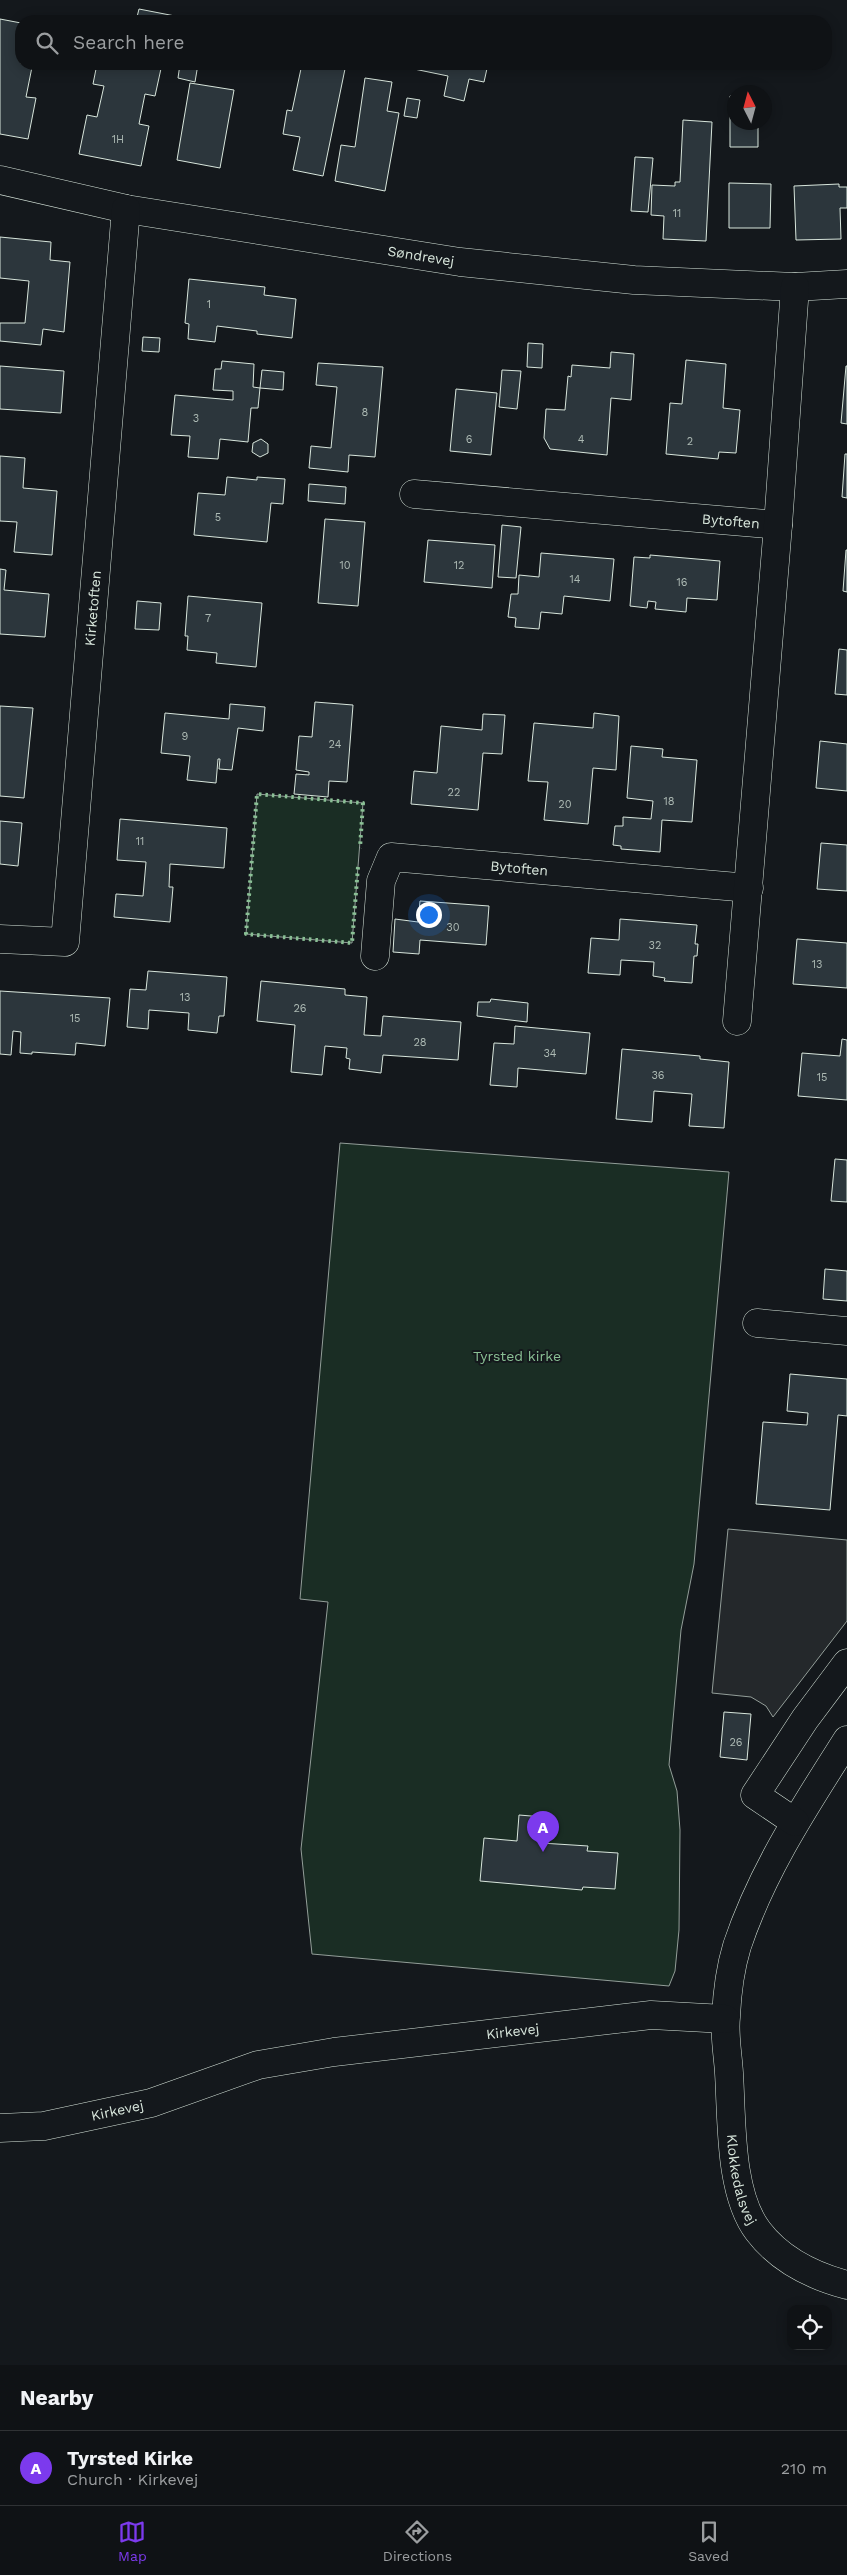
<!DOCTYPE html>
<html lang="en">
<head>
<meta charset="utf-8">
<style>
	:root { --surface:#0f1215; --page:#1d2022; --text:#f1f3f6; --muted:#9b9ea0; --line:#2f3234; --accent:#7c3aed }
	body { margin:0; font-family:"Work Sans",sans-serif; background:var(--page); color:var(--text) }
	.controls { position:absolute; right:15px; bottom:15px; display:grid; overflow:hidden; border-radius:10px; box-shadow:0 2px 12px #0003 }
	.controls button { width:45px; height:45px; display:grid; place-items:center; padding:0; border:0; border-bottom:1px solid var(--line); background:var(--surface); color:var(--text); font:25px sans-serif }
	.compass { position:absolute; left:727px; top:85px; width:45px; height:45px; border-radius:50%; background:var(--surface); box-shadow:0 2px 12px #0003; rotate:354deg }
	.you { position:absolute; left:428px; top:914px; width:18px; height:18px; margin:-12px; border:4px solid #fff; border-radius:50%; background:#1a73e8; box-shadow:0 0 0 8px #1a73e833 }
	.badge { display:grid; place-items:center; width:32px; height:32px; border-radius:50%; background:var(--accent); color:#fff; font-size:16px; font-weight:700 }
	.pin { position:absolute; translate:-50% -41px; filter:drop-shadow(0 1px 2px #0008) }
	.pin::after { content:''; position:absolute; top:26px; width:18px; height:15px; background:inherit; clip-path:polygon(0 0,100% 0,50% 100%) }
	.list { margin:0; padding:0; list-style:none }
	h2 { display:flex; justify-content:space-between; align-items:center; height:65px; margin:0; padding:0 20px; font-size:21px }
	h2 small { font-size:16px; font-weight:400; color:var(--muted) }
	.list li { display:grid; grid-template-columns:32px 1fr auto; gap:15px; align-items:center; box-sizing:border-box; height:75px; padding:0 20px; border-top:1px solid var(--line) }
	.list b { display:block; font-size:19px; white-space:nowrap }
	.list p { margin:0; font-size:16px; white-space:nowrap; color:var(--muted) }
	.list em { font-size:16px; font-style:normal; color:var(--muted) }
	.icon { flex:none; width:28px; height:28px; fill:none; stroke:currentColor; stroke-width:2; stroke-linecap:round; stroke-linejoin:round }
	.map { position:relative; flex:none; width:847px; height:2365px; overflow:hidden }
	.search { position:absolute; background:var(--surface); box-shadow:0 2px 12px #0003; left:15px; right:15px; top:15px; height:55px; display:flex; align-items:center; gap:12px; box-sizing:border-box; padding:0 18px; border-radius:20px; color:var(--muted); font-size:19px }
	.sheet { height:140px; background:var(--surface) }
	nav { display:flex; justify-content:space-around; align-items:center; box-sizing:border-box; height:70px; border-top:1px solid var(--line); background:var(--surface); font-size:14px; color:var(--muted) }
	nav a { display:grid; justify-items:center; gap:2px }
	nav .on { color:var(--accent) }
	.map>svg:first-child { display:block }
	.green { fill:#1a2d24; stroke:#939e99 }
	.parking { fill:#24282b; stroke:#939e99 }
	.building { fill:#2c363c; stroke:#d8e6dc }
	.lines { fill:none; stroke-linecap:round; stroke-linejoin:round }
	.minor-casing { stroke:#d8e6dc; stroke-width:29 }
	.minor { stroke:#14181c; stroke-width:28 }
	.hedge { stroke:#8ac095; stroke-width:4; stroke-dasharray:2.5 4; stroke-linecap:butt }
	.labels { text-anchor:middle; stroke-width:4; stroke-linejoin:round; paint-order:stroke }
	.number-label { font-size:11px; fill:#adbab4 }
	.street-label { font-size:14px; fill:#d8e6dc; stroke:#14181c }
	.park-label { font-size:14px; fill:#8ac095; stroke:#14181c }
</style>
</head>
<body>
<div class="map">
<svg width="847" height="2365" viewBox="0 0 847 2365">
	<rect width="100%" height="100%" fill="#14181c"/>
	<path class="green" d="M 257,794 L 363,803 L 352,943 L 246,934 Z
		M 340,1143 L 729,1172 L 694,1564 L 681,1630 L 669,1765 L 677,1791 L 680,1830 L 679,1930 L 675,1971 L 669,1986 L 312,1954 L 301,1849 L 328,1602 L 300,1599 Z"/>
	<path class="parking" d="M 728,1529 L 847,1540 L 847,1621 L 773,1717 L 766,1706 L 751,1697 L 712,1693 Z"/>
	<path class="building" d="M 139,9 L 175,16 L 174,21 L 136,21 Z
		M 0,19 L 21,23 L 21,64 L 43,64 L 42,69 L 32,67 L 26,97 L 36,98 L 28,139 L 0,134 Z
		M 97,64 L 162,64 L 155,96 L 145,94 L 139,124 L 149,126 L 141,166 L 79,154 L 87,115 L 97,117 L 104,86 L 93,84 Z
		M 180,64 L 198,64 L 195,82 L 178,78 Z
		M 302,64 L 346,64 L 323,176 L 293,170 L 300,137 L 283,134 L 287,110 L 292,111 Z
		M 416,64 L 488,64 L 484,82 L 469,79 L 464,101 L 444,96 L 448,76 L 414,69 Z
		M 365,78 L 392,82 L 387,111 L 399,113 L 385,191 L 335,181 L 341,145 L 355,147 Z
		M 190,83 L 234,90 L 220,168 L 177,160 Z
		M 730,96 L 734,96 L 734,122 L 758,122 L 758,147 L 730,147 Z
		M 407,98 L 420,100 L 417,118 L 404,116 Z
		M 683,120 L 712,122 L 706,241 L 663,239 L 664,216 L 651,215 L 652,185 L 675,186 L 675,182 L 680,182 Z
		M 635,157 L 653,158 L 648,212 L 631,211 Z
		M 729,183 L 771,184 L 770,228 L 729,228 Z
		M 839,184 L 839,187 L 847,187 L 847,208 L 840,208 L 841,239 L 796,240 L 794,186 Z
		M 0,237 L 51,242 L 50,260 L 70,262 L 64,332 L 43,329 L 41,345 L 0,341 L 0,323 L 25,323 L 29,281 L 0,278 Z
		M 189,279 L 265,287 L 264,295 L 296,299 L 292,338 L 257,334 L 257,331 L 217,326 L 215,342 L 188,339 L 189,324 L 185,323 Z
		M 143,337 L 160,338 L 159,352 L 142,351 Z
		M 528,343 L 543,344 L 542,368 L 527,367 Z
		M 611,352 L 634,354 L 631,400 L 611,398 L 607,455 L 550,449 L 544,438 L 546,409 L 565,410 L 568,376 L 571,377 L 572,365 L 610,368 Z
		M 686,360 L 726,364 L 723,408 L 740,410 L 736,453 L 719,452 L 718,459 L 666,454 L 670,403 L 682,404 Z
		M 222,361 L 254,364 L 253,387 L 260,388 L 258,408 L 251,408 L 248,442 L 220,439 L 218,459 L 188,457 L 190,436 L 171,435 L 175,395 L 233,400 L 233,391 L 213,390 L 215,369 L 221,369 Z
		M 318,363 L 383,367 L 375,457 L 349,455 L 348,472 L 309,468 L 311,446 L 331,448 L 337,387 L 316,385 Z
		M 0,366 L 64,371 L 61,413 L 0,409 Z
		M 846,366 L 847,366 L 847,424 L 841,423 Z
		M 262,370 L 284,372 L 283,390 L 260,388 Z
		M 502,370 L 521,371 L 517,409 L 499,407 Z
		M 456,389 L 497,393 L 491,455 L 450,451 Z
		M 261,439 L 268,444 L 268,453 L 260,457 L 252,452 L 253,443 Z
		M 845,454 L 847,454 L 847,498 L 842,497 Z
		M 0,456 L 25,458 L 23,488 L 57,491 L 52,555 L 14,552 L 17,522 L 0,521 Z
		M 227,477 L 257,480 L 257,477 L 285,479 L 283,504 L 271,503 L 267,542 L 194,535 L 198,493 L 225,495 Z
		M 309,484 L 346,487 L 345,504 L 308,501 Z
		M 325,519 L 365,522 L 358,606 L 318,603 Z
		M 502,525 L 521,527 L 516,578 L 498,577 Z
		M 428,540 L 495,545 L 492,588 L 424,582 Z
		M 846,550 L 847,550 L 847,592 L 843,591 Z
		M 541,553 L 614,559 L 610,601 L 564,596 L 562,614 L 541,612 L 539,629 L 515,627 L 516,618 L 508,617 L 511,594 L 518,594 L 519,575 L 539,577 Z
		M 650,555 L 720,561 L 717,600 L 687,598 L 686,612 L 655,609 L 656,602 L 648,601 L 647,608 L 630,606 L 634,557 L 650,558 Z
		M 0,569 L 6,570 L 4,590 L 49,594 L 45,637 L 0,634 Z
		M 188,596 L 262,603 L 256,667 L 216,663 L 217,653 L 187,650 L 188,636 L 185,636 Z
		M 137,601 L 161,603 L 159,630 L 135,629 Z
		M 839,649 L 847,650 L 847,695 L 835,694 Z
		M 315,702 L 353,705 L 347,782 L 329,781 L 328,797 L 294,794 L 296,774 L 309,775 L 309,772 L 296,770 L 299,736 L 312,737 Z
		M 230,704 L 265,707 L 263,731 L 238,728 L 232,770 L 219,769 L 220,759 L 218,759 L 216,783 L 187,780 L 190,756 L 161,753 L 165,713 L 229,719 Z
		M 0,706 L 33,708 L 24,798 L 0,796 Z
		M 594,713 L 619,716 L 616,770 L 593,768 L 588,824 L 544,820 L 548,782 L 528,781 L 534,723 L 593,728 Z
		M 483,714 L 505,715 L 502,754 L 483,753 L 478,810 L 411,804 L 414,771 L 437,773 L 441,726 L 482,730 Z
		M 820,741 L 847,744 L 847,791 L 816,788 Z
		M 631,746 L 663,749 L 662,757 L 697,760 L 692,822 L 662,820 L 660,852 L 621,849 L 621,846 L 613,845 L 615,826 L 623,826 L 623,817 L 651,819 L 653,801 L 627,798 Z
		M 120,819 L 227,828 L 224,868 L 170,864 L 169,887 L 173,887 L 170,922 L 114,917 L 116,894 L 143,896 L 146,862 L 117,860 Z
		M 0,821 L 22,823 L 18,866 L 0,864 Z
		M 821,843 L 847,845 L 847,891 L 817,889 Z
		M 420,901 L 489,906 L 486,945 L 420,940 L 419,954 L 393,952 L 395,919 L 418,922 Z
		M 620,919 L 697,925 L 695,944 L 698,944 L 697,956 L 694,956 L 692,983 L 664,981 L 665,978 L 653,976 L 654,962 L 621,960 L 620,975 L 588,973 L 591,938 L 619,940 Z
		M 797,939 L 847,943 L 847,988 L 793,984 Z
		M 148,971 L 227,977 L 224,1016 L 219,1016 L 217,1033 L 188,1030 L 189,1013 L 149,1010 L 148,1029 L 127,1027 L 130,989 L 146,990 Z
		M 261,981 L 345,989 L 345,995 L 367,997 L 364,1035 L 381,1036 L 383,1016 L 461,1022 L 458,1060 L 383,1055 L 381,1073 L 349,1069 L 350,1059 L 346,1058 L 347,1048 L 325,1046 L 322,1075 L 291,1072 L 295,1025 L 257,1021 Z
		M 0,991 L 110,998 L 105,1046 L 76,1043 L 75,1055 L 32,1052 L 32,1054 L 20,1053 L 21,1032 L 13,1031 L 11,1055 L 0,1054 Z
		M 491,999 L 528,1003 L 527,1022 L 477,1016 L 478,1002 L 490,1002 Z
		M 515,1026 L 590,1033 L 586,1074 L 518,1068 L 517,1087 L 490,1085 L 494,1043 L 514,1044 Z
		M 842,1039 L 847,1040 L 847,1100 L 798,1096 L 802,1053 L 840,1056 Z
		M 622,1049 L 700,1056 L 700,1059 L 729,1062 L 724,1128 L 689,1126 L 692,1094 L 654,1091 L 652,1122 L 616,1119 Z
		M 835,1159 L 847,1160 L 847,1202 L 831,1201 Z
		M 825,1269 L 847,1271 L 847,1301 L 823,1299 Z
		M 790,1374 L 847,1379 L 847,1416 L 838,1415 L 830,1510 L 756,1504 L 763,1422 L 807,1425 L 808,1413 L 787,1411 Z
		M 724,1712 L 751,1714 L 747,1760 L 720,1757 Z
		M 519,1815 L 543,1817 L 541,1843 L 588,1846 L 587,1851 L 618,1853 L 615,1889 L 583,1887 L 582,1890 L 480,1881 L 484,1838 L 517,1841 Z"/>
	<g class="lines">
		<g class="minor-casing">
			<g id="minor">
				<path id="s1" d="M 0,180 L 126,209 L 460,262 L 634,280 L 795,287 L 847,284"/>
				<path id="s2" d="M 414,494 L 778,525"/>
				<path id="s3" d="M 0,939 L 65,942 L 126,209"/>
				<path id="s4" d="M 375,956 L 381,881 L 391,857 L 749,888"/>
				<path d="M 737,1021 L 778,525 L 795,287"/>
				<path d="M 757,1323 L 847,1331"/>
				<path id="s5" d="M 847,1740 C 805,1806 762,1871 737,1946 C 730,1969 727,1993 726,2017 C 724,2035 728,2055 729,2073 C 732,2120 729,2193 758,2231 C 780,2260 813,2276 847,2285"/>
				<path d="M 795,1822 L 755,1795 L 805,1719 L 847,1663"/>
				<path id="s6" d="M 0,2128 L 44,2126 L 151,2103 L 258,2065 L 334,2052 L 651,2015 L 725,2019"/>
			</g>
		</g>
		<use href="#minor" class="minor"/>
		<path class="hedge" d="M 358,867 L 352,943 L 246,934 L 257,794 L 363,803 L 360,848"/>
	</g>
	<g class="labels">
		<g class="number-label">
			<text x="118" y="143">1H</text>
			<text x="677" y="217">11</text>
			<text x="209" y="308">1</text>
			<text x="365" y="416">8</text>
			<text x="196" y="422">3</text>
			<text x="469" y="443">6</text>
			<text x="581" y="443">4</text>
			<text x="690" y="445">2</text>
			<text x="218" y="521">5</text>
			<text x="345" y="569">10</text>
			<text x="459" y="569">12</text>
			<text x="575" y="583">14</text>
			<text x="682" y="586">16</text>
			<text x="208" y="622">7</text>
			<text x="185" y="740">9</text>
			<text x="335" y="748">24</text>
			<text x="454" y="796">22</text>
			<text x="669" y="805">18</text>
			<text x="565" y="808">20</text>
			<text x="140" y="845">11</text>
			<text x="453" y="931">30</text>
			<text x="655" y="949">32</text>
			<text x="817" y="968">13</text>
			<text x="185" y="1001">13</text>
			<text x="300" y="1012">26</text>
			<text x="75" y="1022">15</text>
			<text x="420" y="1046">28</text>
			<text x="550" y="1057">34</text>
			<text x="658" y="1079">36</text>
			<text x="822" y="1081">15</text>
			<text x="736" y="1746">26</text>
		</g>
		<g class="street-label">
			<text dy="5" stroke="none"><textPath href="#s1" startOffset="428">Søndrevej</textPath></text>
			<text dy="5" stroke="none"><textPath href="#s2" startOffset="318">Bytoften</textPath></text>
			<text dy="5" stroke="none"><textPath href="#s3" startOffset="400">Kirketoften</textPath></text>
			<text dy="5" stroke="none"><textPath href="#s4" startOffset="230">Bytoften</textPath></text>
			<text dy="5" stroke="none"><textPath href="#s6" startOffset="524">Kirkevej</textPath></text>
			<text dy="5" stroke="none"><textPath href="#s6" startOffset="119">Kirkevej</textPath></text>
			<text dy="5" stroke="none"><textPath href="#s5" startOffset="470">Klokkedalsvej</textPath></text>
		</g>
		<g class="park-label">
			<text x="517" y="1361">Tyrsted kirke</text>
		</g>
	</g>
</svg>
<div class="controls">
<button><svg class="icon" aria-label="locate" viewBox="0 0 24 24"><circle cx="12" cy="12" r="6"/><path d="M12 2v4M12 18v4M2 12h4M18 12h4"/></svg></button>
</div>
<svg class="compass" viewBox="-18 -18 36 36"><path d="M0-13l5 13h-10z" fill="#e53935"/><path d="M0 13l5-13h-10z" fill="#9b9ea0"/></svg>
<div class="you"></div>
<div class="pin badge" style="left:543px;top:1852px">A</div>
<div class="search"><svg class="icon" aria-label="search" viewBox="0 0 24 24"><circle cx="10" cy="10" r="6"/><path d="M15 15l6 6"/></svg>Search here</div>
</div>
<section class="sheet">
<h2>Nearby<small></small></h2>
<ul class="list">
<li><span class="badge">A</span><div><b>Tyrsted Kirke</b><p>Church · Kirkevej</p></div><em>210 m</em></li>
</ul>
</section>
<nav>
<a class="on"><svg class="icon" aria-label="map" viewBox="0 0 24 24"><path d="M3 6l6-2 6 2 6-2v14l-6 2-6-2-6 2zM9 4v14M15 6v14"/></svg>Map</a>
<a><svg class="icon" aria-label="directions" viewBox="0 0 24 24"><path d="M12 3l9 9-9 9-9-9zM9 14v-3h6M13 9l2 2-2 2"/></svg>Directions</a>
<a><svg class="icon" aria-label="saved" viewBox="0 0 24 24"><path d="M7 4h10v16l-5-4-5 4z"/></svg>Saved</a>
</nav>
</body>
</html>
